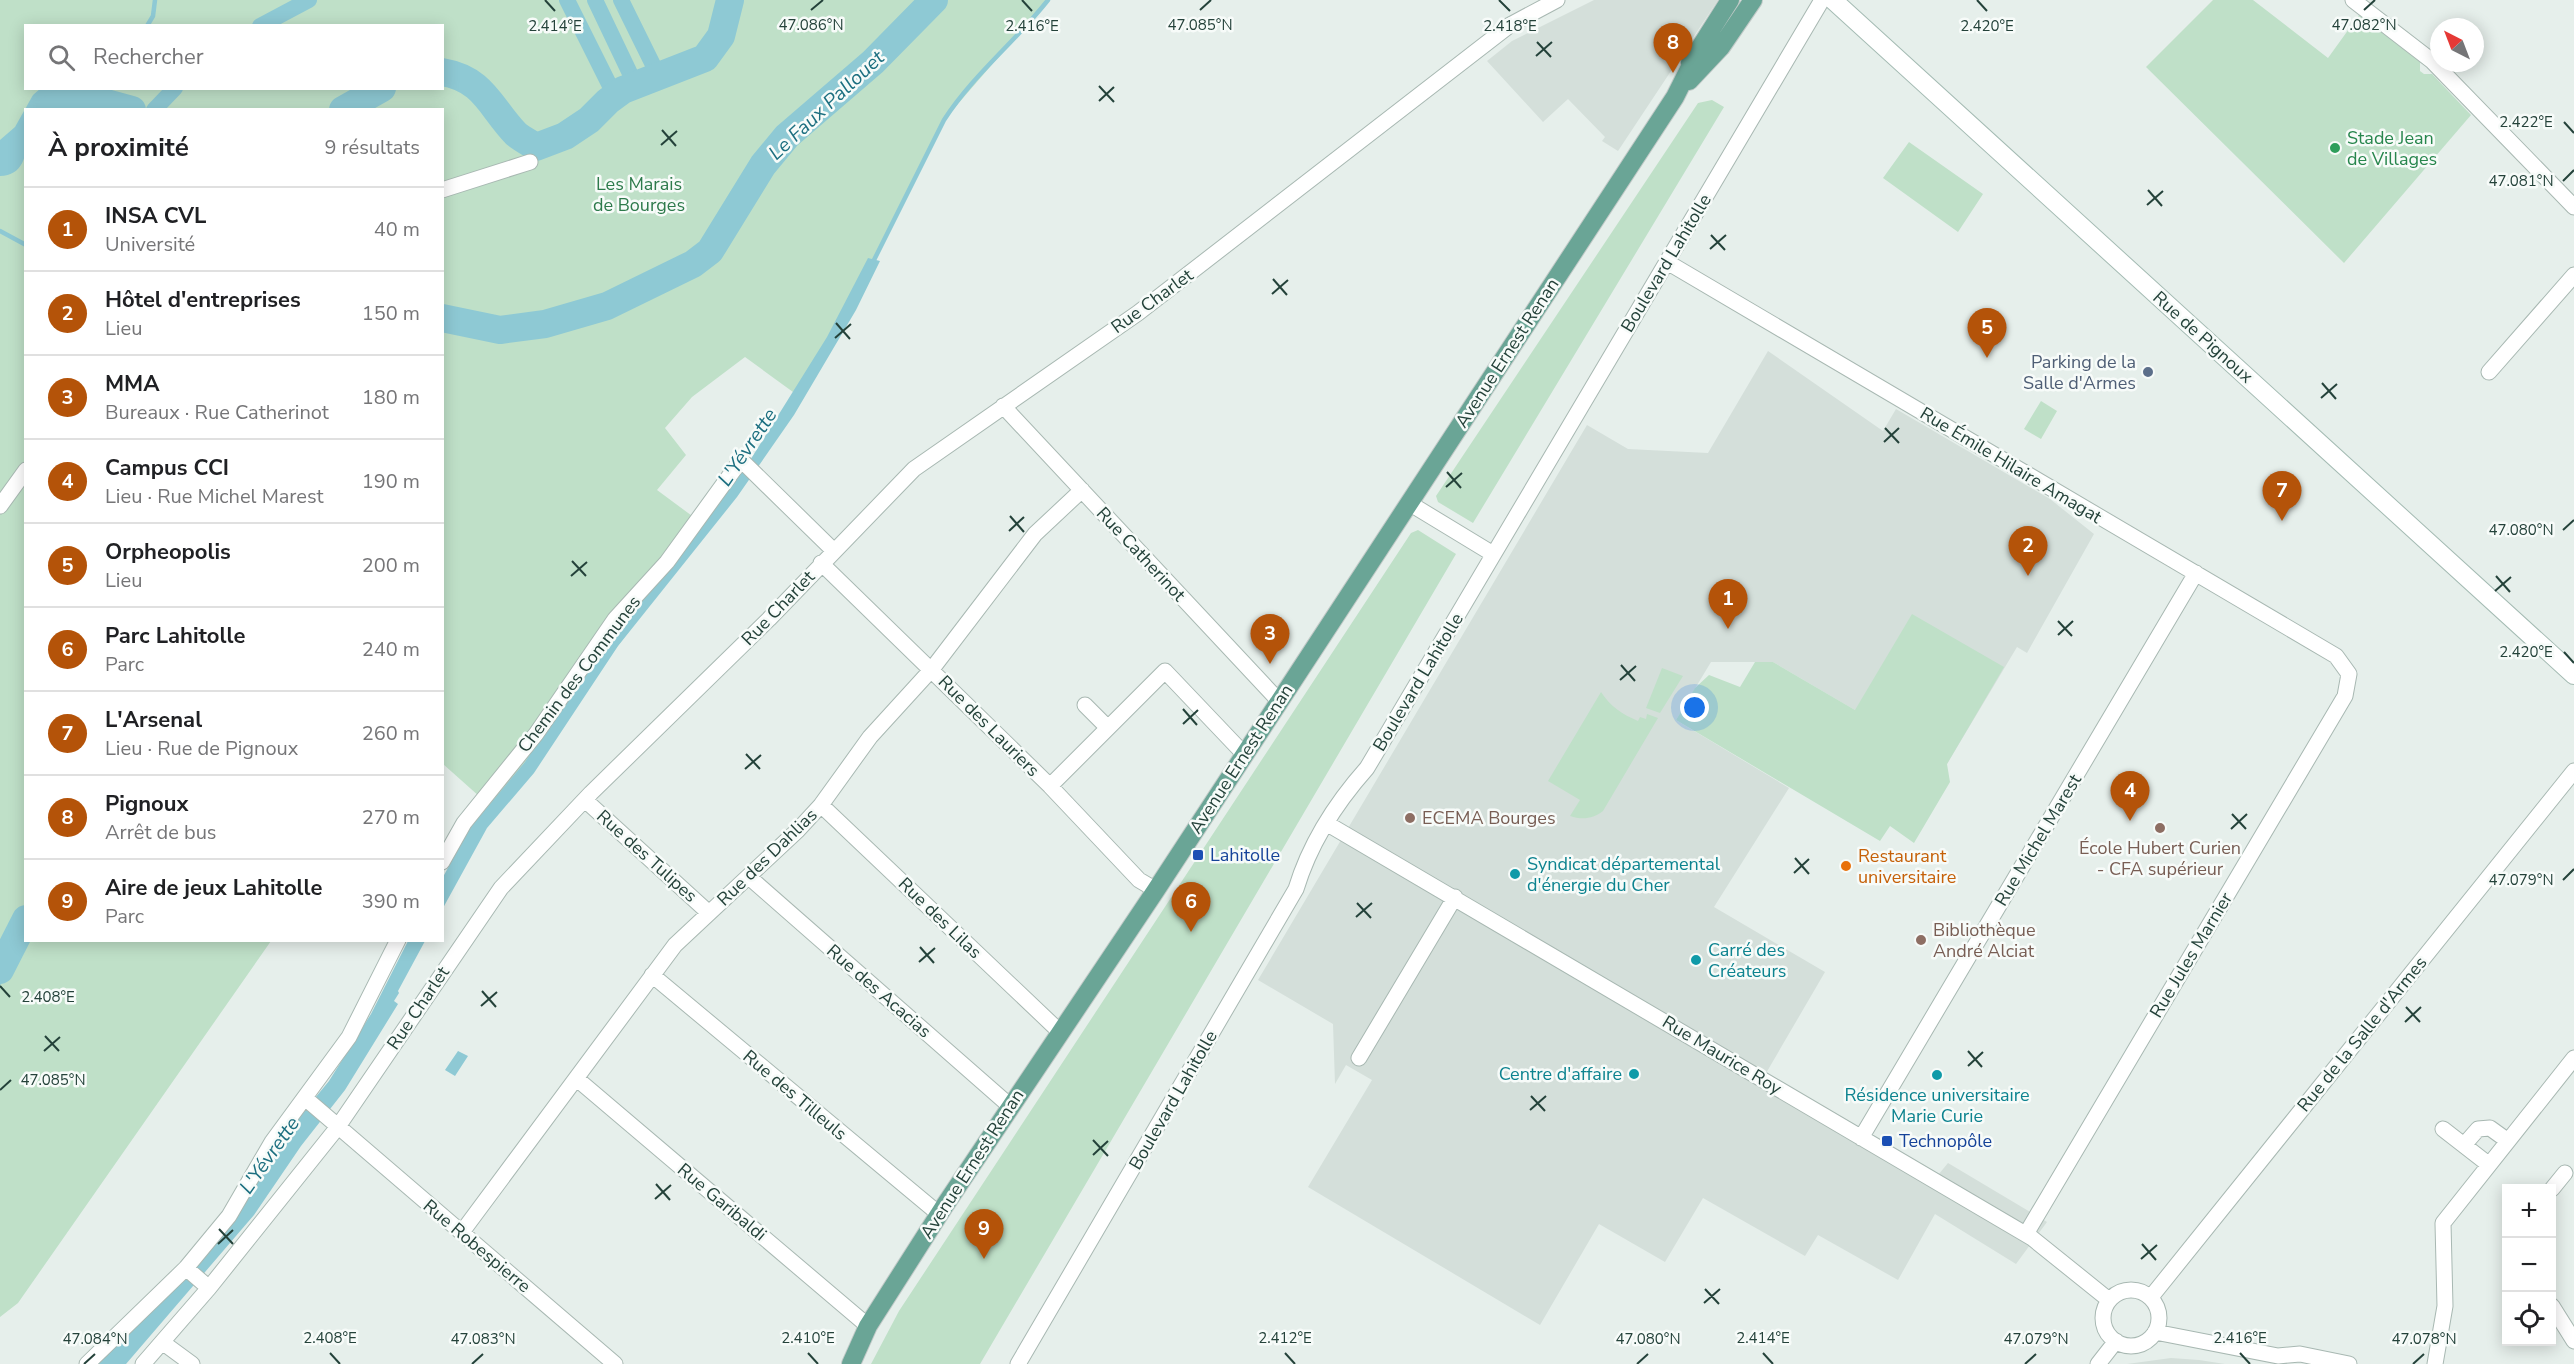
<!DOCTYPE html>
<html lang="fr">
<head>
<meta charset="utf-8">
<style>
	:root { --surface:#fff; --page:#f6f6f6; --text:#202124; --muted:#757577; --line:#e0e0e0; --accent:#b45309 }
	body { margin:0; font-family:"Nunito Sans",sans-serif; background:var(--page); color:var(--text) }
	.controls { position:absolute; right:18px; bottom:18px; display:grid; overflow:hidden; border-radius:0px; box-shadow:0 3px 15px #0003 }
	.controls button { width:54px; height:54px; display:grid; place-items:center; padding:0; border:0; border-bottom:2px solid var(--line); background:var(--surface); color:var(--text); font:30px sans-serif }
	.compass { position:absolute; left:2430px; top:18px; width:54px; height:54px; border-radius:50%; background:var(--surface); box-shadow:0 3px 15px #0003; rotate:318deg }
	.you { position:absolute; left:1695px; top:708px; width:21px; height:21px; margin:-15px; border:4px solid #fff; border-radius:50%; background:#1a73e8; box-shadow:0 0 0 9px #1a73e833 }
	.badge { display:grid; place-items:center; width:39px; height:39px; border-radius:50%; background:var(--accent); color:#fff; font-size:20px; font-weight:700 }
	.pin { position:absolute; translate:-50% -50px; filter:drop-shadow(0 2px 3px #0008) }
	.pin::after { content:''; position:absolute; top:32px; width:21px; height:18px; background:inherit; clip-path:polygon(0 0,100% 0,50% 100%) }
	.list { margin:0; padding:0; list-style:none }
	h2 { display:flex; justify-content:space-between; align-items:center; height:78px; margin:0; padding:0 24px; font-size:26px }
	h2 small { font-size:20px; font-weight:400; color:var(--muted) }
	.list li { display:grid; grid-template-columns:39px 1fr auto; gap:18px; align-items:center; box-sizing:border-box; height:84px; padding:0 24px; border-top:2px solid var(--line) }
	.list b { display:block; font-size:22px; white-space:nowrap }
	.list p { margin:0; font-size:20px; white-space:nowrap; color:var(--muted) }
	.list em { font-size:20px; font-style:normal; color:var(--muted) }
	.icon { flex:none; width:33px; height:33px; fill:none; stroke:currentColor; stroke-width:2; stroke-linecap:round; stroke-linejoin:round }
	.map { position:relative; flex:none; width:2574px; height:1364px; overflow:hidden }
	.search { position:absolute; background:var(--surface); box-shadow:0 3px 15px #0003; left:24px; top:24px; width:420px; height:66px; display:flex; align-items:center; gap:15px; box-sizing:border-box; padding:0 21px; border-radius:0px; color:var(--muted); font-size:22px }
	.panel { position:absolute; background:var(--surface); box-shadow:0 3px 15px #0003; left:24px; top:108px; width:420px; height:834px; border-radius:0px }
	.map>svg:first-child { display:block }
	.built { fill:#d4dfda }
	.green { fill:#bfe0c8; fill-rule:evenodd }
	.water { fill:#8ec9d4 }
	.lines { fill:none; stroke-linecap:round; stroke-linejoin:round }
	.stream { stroke:#8ec9d4; stroke-width:4.5 }
	.canal { stroke:#8ec9d4; stroke-width:16 }
	.river { stroke:#8ec9d4; stroke-width:28 }
	.minor-casing { stroke:#a8b8b2; stroke-width:17 }
	.secondary-casing { stroke:#a4bbb3; stroke-width:20 }
	.primary-casing { stroke:#c2cac8; stroke-width:20 }
	.minor { stroke:#fff; stroke-width:15 }
	.secondary { stroke:#fff; stroke-width:18 }
	.primary { stroke:#6aa596; stroke-width:18 }
	.ticks { fill:none; stroke:#24423a; stroke-width:2 }
	.leisure-dot { fill:#2e9e5b; stroke:#f7fbf9; stroke-width:2 }
	.service-dot { fill:#5c6f8a; stroke:#f7fbf9; stroke-width:2 }
	.education-dot { fill:#8d6e63; stroke:#f7fbf9; stroke-width:2 }
	.transit-dot { fill:#1a4fb4; stroke:#f7fbf9; stroke-width:2 }
	.food-dot { fill:#e8710a; stroke:#f7fbf9; stroke-width:2 }
	.culture-dot { fill:#0f9aa8; stroke:#f7fbf9; stroke-width:2 }
	.labels { text-anchor:middle; stroke-width:5; stroke-linejoin:round; paint-order:stroke }
	.leisure-label { font-size:18px; fill:#27864d; stroke:#f7fbf9; text-anchor:start }
	.park-label { font-size:18px; fill:#2d7a4b; stroke:#f7fbf9 }
	.street-label { font-size:18px; fill:#24423a; stroke:#f7fbf9 }
	.service-label { font-size:18px; fill:#4e5e75; stroke:#f7fbf9; text-anchor:end }
	.education-label { font-size:18px; fill:#785e54; stroke:#f7fbf9; text-anchor:start }
	.transit-label { font-size:18px; fill:#164399; stroke:#f7fbf9; text-anchor:start }
	.food-label { font-size:18px; fill:#c56008; stroke:#f7fbf9; text-anchor:start }
	.culture-label { font-size:18px; fill:#0d838f; stroke:#f7fbf9; text-anchor:start }
	.water-label { font-size:20px; font-style:italic; fill:#1c6f80; stroke:#f7fbf9 }
	.ticks-label { font-size:15px; text-anchor:middle; fill:#24423a; stroke:#f7fbf9; stroke-width:5; stroke-linejoin:round; paint-order:stroke }
</style>
</head>
<body>
<div class="map">
<svg width="2574" height="1364" viewBox="0 0 2574 1364">
	<rect width="100%" height="100%" fill="#e6efeb"/>
	<path class="built" d="M 1594,0 L 1718,0 L 1618,151 L 1602,141 L 1605,137 L 1568,99 L 1543,122 L 1487,61 L 1512,41 Z
		M 1768,351 L 1883,431 L 1896,409 L 2050,499 L 2094,534 L 2027,653 L 2017,647 L 1947,764 L 1773,662 L 1711,662 L 1676,720 L 1789,788 L 1714,907 L 1825,972 L 1762,1080 L 1934,1180 L 1948,1163 L 2047,1222 L 2016,1264 L 1935,1214 L 1898,1280 L 1818,1235 L 1805,1256 L 1703,1198 L 1665,1262 L 1599,1224 L 1540,1325 L 1308,1187 L 1372,1080 L 1346,1065 L 1335,1084 L 1333,1024 L 1258,980 L 1587,425 L 1628,449 L 1708,453 Z
		M 2171,1358 L 2199,1360 L 2225,1364 L 2127,1364 Z"/>
	<path class="green" d="M 0,0 L 1048,0 L 944,120 L 860,289 L 807,379 L 793,392 L 745,357 L 692,397 L 665,428 L 686,455 L 657,490 L 707,527 L 500,803 L 489,805 L 443,764 L 442,110 L 26,110 L 26,940 L 271,941 L 18,1303 L 0,1317 ZM 26,26 L 442,26 L 442,88 L 26,88 Z
		M 2213,0 L 2253,0 L 2328,58 L 2359,15 L 2420,62 L 2420,71 L 2424,74 L 2432,74 L 2471,115 L 2344,263 L 2146,67 Z
		M 1712,100 L 1724,107 L 1473,523 L 1438,502 L 1436,496 L 1698,103 Z
		M 1909,142 L 1983,194 L 1958,232 L 1883,178 Z
		M 2041,401 L 2057,411 L 2041,439 L 2024,429 Z
		M 1418,530 L 1456,554 L 980,1364 L 871,1364 L 899,1311 L 1411,533 Z
		M 1912,614 L 2004,667 L 1947,764 L 1950,782 L 1914,843 L 1890,826 L 1880,841 L 1676,720 L 1695,688 L 1709,675 L 1740,687 L 1755,662 L 1773,662 L 1855,710 Z
		M 1662,668 L 1683,676 L 1660,713 L 1646,708 Z
		M 1601,692 C 1611,707 1622,714 1638,721 L 1640,717 L 1646,719 L 1647,714 L 1658,718 L 1603,811 C 1593,819 1582,820 1570,816 L 1580,800 L 1548,781 Z"/>
	<path class="water" d="M 41,88 L 102,89 L 99,109 L 26,110 C 26,133 34,175 0,176 L 0,140 L 15,127 L 33,95 Z
		M 868,258 L 880,261 L 856,310 L 794,415 L 737,497 L 618,646 L 534,773 L 487,828 L 443,908 L 443,877 L 469,829 L 525,762 L 572,690 L 749,462 L 827,337 Z
		M 25,919 L 25,935 L 0,986 L 0,974 Z
		M 408,941 L 425,941 L 398,991 L 399,993 L 394,1001 L 398,1004 L 345,1090 L 301,1146 L 254,1215 L 126,1364 L 95,1364 L 234,1220 L 292,1126 L 329,1081 L 371,1014 Z
		M 458,1051 L 468,1056 L 455,1076 L 445,1070 Z"/>
	<g class="lines">
		<path class="stream" d="M 147,26 L 153,16 L 155,0
			M 0,231 L 26,245
			M 873,262 L 944,120 C 973,75 1015,42 1048,0"/>
		<path class="canal" d="M 567,0 L 615,96
			M 595,0 L 636,86
			M 621,0 L 659,77
			M 260,26 L 309,0
			M 154,110 L 175,88"/>
		<path class="river" d="M 442,72 C 484,79 490,107 516,134 C 522,139 530,143 536,147 L 565,136 L 589,120 L 608,101 L 623,90 L 705,58 L 721,36 L 730,0
			M 50,110 L 77,95 L 132,110
			M 343,110 L 382,88
			M 442,318 L 500,330 L 545,324 L 607,306 L 693,264 L 710,251 L 763,165 L 787,136 L 873,62 L 934,0
			M 0,970 L 26,919"/>
		<g class="minor-casing">
			<path id="minor" d="M 2353,0 L 2432,61 L 2574,207
				M 442,190 L 530,162
				M 1667,262 L 2336,656 L 2349,674 L 2345,696 L 2026,1234
				M 2489,372 L 2574,275
				M 1003,406 L 1279,701
				M 1409,503 L 1493,554
				M 0,506 L 26,470
				M 821,563 L 1050,786 L 1139,880 L 1156,890
				M 1085,705 L 1108,728
				M 1050,786 L 1165,671 L 1244,754
				M 585,800 L 709,913
				M 821,805 L 1060,1032
				M 1326,823 L 2032,1238 L 2109,1300
				M 442,862 L 464,823 L 536,734 L 615,619 L 667,562 L 741,460 L 833,550
				M 749,877 L 1010,1106
				M 652,975 L 939,1214
				M 1359,1058 L 1455,897
				M 577,1079 L 868,1326
				M 305,1098 L 615,1364
				M 2443,1129 L 2488,1164
				M 1861,1138 L 2196,573
				M 2464,1145 L 2478,1129 L 2490,1128 L 2508,1141
				M 2552,1189 L 2565,1173
				M 462,1232 L 675,945 L 798,830 L 821,805 L 870,737 L 932,669 L 1035,534 L 1082,490
				M 186,1268 L 209,1288
				M2103 1318a28 28 0 1 1 56 0a28 28 0 1 1-56 0Z
				M 2151,1297 L 2574,771
				M 2552,1306 L 2574,1341
				M 2155,1332 L 2278,1356 L 2300,1354 L 2349,1364
				M 162,1342 L 192,1364
				M 87,1364 L 186,1268 L 229,1216 L 272,1142 L 349,1037 L 398,940
				M 143,1364 L 209,1288 L 337,1128 L 501,888 L 591,793 L 769,619 L 914,469 L 1138,313 L 1510,25 L 1557,0
				M 1018,1364 L 1296,889 C 1310,843 1335,804 1367,768 L 1822,0
				M 2098,1364 L 2116,1341
				M 2435,1364 L 2445,1306 L 2443,1223 L 2574,1058"/>
		</g>
		<g class="secondary-casing">
			<path id="secondary" d="M 1833,0 L 2574,675"/>
		</g>
		<g class="primary-casing">
			<path id="primary" d="M 1690,63 L 1730,0
				M 1689,81 L 1721,47 L 1753,0
				M 851,1364 L 868,1326 L 945,1205 L 1156,890 L 1675,97 L 1697,53"/>
		</g>
		<use href="#minor" class="minor"/>
		<use href="#secondary" class="secondary"/>
		<use href="#primary" class="primary"/>
	</g>
	<path class="ticks" d="M 545,0 L 555,11M 1022,0 L 1032,11M 1499,0 L 1510,11M 1977,0 L 1987,11M 811,10 L 823,0M 1200,10 L 1211,0M 2364,10 L 2375,0M 1537,42 L 1551,57M 1536,56 L 1552,42M 1099,86 L 1114,102M 1099,101 L 1114,87M 2564,122 L 2574,133M 662,130 L 676,146M 661,145 L 677,131M 2563,181 L 2574,170M 2148,190 L 2162,206M 2147,205 L 2163,191M 1711,235 L 1725,250M 1710,249 L 1726,235M 1273,279 L 1287,295M 1272,294 L 1288,280M 836,323 L 850,339M 835,338 L 851,324M 2322,383 L 2336,399M 2321,398 L 2337,384M 1885,428 L 1899,443M 1884,442 L 1899,428M 1447,472 L 1461,488M 1446,487 L 1462,473M 1010,516 L 1024,532M 2563,530 L 2574,520M 1009,531 L 1024,517M 572,561 L 586,576M 571,576 L 587,562M 2496,576 L 2510,592M 2495,591 L 2511,577M 2058,621 L 2072,636M 2058,635 L 2073,621M 2564,652 L 2574,663M 1621,665 L 1635,681M 1620,680 L 1636,666M 1183,709 L 1197,725M 1183,724 L 1198,710M 746,754 L 760,769M 745,769 L 761,755M 2232,814 L 2246,829M 2231,829 L 2247,814M 1795,858 L 1809,874M 1794,873 L 1809,859M 2563,880 L 2574,869M 1357,903 L 1371,918M 1356,917 L 1372,903M 920,947 L 934,963M 919,962 L 935,948M 0,986 L 10,997M 482,991 L 496,1007M 481,1006 L 497,992M 2406,1007 L 2420,1022M 2405,1022 L 2421,1007M 45,1036 L 59,1051M 44,1051 L 60,1037M 1968,1051 L 1982,1067M 1968,1066 L 1983,1052M 0,1090 L 11,1080M 1531,1096 L 1545,1111M 1530,1110 L 1546,1096M 1093,1140 L 1108,1156M 1093,1155 L 1108,1141M 656,1184 L 670,1200M 655,1199 L 671,1185M 219,1229 L 233,1244M 218,1244 L 233,1230M 2142,1244 L 2156,1260M 2141,1259 L 2157,1245M 1705,1289 L 1719,1304M 1704,1303 L 1720,1289M 330,1353 L 340,1364M 808,1353 L 818,1364M 1285,1353 L 1295,1364M 1763,1353 L 1773,1364M 2240,1353 L 2250,1364M 84,1364 L 95,1354M 472,1364 L 483,1354M 1637,1364 L 1648,1354M 2025,1364 L 2036,1354M 2413,1364 L 2424,1354"/>
	<circle class="leisure-dot" cx="2335" cy="148" r="6"/>
	<circle class="service-dot" cx="2148" cy="372" r="6"/>
	<g class="education-dot">
		<circle cx="1410" cy="818" r="6"/>
		<circle cx="2160" cy="828" r="6"/>
		<circle cx="1921" cy="940" r="6"/>
	</g>
	<g class="transit-dot">
		<rect x="1192" y="849" width="12" height="12" rx="3"/>
		<rect x="1881" y="1135" width="12" height="12" rx="3"/>
	</g>
	<circle class="food-dot" cx="1846" cy="866" r="6"/>
	<g class="culture-dot">
		<circle cx="1515" cy="874" r="6"/>
		<circle cx="1696" cy="960" r="6"/>
		<circle cx="1634" cy="1074" r="6"/>
		<circle cx="1937" cy="1075" r="6"/>
	</g>
	<g class="labels">
		<g class="leisure-label">
			<text x="2347" y="144">Stade Jean<tspan x="2347" dy="21">de Villages</tspan></text>
		</g>
		<g class="park-label">
			<text x="639" y="190">Les Marais<tspan x="639" dy="21">de Bourges</tspan></text>
		</g>
		<g class="street-label">
			<text transform="translate(1666 263) rotate(-59)" y="6">Boulevard Lahitolle</text>
			<text transform="translate(1152 301) rotate(-36)" y="6">Rue Charlet</text>
			<text transform="translate(2203 337) rotate(42)" y="6">Rue de Pignoux</text>
			<text transform="translate(1507 353) rotate(-57)" y="6">Avenue Ernest Renan</text>
			<text transform="translate(2011 465) rotate(31)" y="6">Rue Émile Hilaire Amagat</text>
			<text transform="translate(1141 554) rotate(47)" y="6">Rue Catherinot</text>
			<text transform="translate(778 608) rotate(-46)" y="6">Rue Charlet</text>
			<text transform="translate(579 674) rotate(-53)" y="6">Chemin des Communes</text>
			<text transform="translate(1418 682) rotate(-59)" y="6">Boulevard Lahitolle</text>
			<text transform="translate(989 726) rotate(45)" y="6">Rue des Lauriers</text>
			<text transform="translate(1241 759) rotate(-57)" y="6">Avenue Ernest Renan</text>
			<text transform="translate(2038 840) rotate(-59)" y="6">Rue Michel Marest</text>
			<text transform="translate(647 856) rotate(42)" y="6">Rue des Tulipes</text>
			<text transform="translate(767 857) rotate(-44)" y="6">Rue des Dahlias</text>
			<text transform="translate(940 918) rotate(44)" y="6">Rue des Lilas</text>
			<text transform="translate(2191 955) rotate(-59)" y="6">Rue Jules Marnier</text>
			<text transform="translate(879 991) rotate(41)" y="6">Rue des Acacias</text>
			<text transform="translate(418 1008) rotate(-56)" y="6">Rue Charlet</text>
			<text transform="translate(2362 1034) rotate(-51)" y="6">Rue de la Salle d'Armes</text>
			<text transform="translate(1722 1055) rotate(31)" y="6">Rue Maurice Roy</text>
			<text transform="translate(795 1095) rotate(40)" y="6">Rue des Tilleuls</text>
			<text transform="translate(1173 1100) rotate(-60)" y="6">Boulevard Lahitolle</text>
			<text transform="translate(972 1164) rotate(-57)" y="6">Avenue Ernest Renan</text>
			<text transform="translate(722 1202) rotate(40)" y="6">Rue Garibaldi</text>
			<text transform="translate(477 1246) rotate(40)" y="6">Rue Robespierre</text>
		</g>
		<g class="service-label">
			<text x="2136" y="368">Parking de la<tspan x="2136" dy="21">Salle d'Armes</tspan></text>
		</g>
		<g class="education-label">
			<text x="1422" y="824">ECEMA Bourges</text>
			<text x="2160" y="854" text-anchor="middle">École Hubert Curien<tspan x="2160" dy="21">- CFA supérieur</tspan></text>
			<text x="1933" y="936">Bibliothèque<tspan x="1933" dy="21">André Alciat</tspan></text>
		</g>
		<g class="transit-label">
			<text x="1210" y="861">Lahitolle</text>
			<text x="1899" y="1147">Technopôle</text>
		</g>
		<g class="food-label">
			<text x="1858" y="862">Restaurant<tspan x="1858" dy="21">universitaire</tspan></text>
		</g>
		<g class="culture-label">
			<text x="1527" y="870">Syndicat départemental<tspan x="1527" dy="21">d'énergie du Cher</tspan></text>
			<text x="1708" y="956">Carré des<tspan x="1708" dy="21">Créateurs</tspan></text>
			<text x="1622" y="1080" text-anchor="end">Centre d'affaire</text>
			<text x="1937" y="1101" text-anchor="middle">Résidence universitaire<tspan x="1937" dy="21">Marie Curie</tspan></text>
		</g>
		<g class="water-label">
			<text transform="translate(826 105) rotate(-43)" y="7">Le Faux Pallouet</text>
			<text transform="translate(747 447) rotate(-56)" y="7">L'Yévrette</text>
			<text transform="translate(269 1155) rotate(-55)" y="7">L'Yévrette</text>
		</g>
	</g>
	<g class="ticks-label">
		<text x="1200" y="30">47.085°N</text>
		<text x="811" y="30">47.086°N</text>
		<text x="2364" y="30">47.082°N</text>
		<text x="555" y="31">2.414°E</text>
		<text x="1032" y="31">2.416°E</text>
		<text x="1987" y="31">2.420°E</text>
		<text x="1510" y="31">2.418°E</text>
		<text x="2526" y="127">2.422°E</text>
		<text x="2521" y="186">47.081°N</text>
		<text x="2521" y="535">47.080°N</text>
		<text x="2526" y="657">2.420°E</text>
		<text x="2521" y="885">47.079°N</text>
		<text x="48" y="1002">2.408°E</text>
		<text x="53" y="1085">47.085°N</text>
		<text x="330" y="1343">2.408°E</text>
		<text x="808" y="1343">2.410°E</text>
		<text x="1285" y="1343">2.412°E</text>
		<text x="1763" y="1343">2.414°E</text>
		<text x="2240" y="1343">2.416°E</text>
		<text x="95" y="1344">47.084°N</text>
		<text x="483" y="1344">47.083°N</text>
		<text x="1648" y="1344">47.080°N</text>
		<text x="2036" y="1344">47.079°N</text>
		<text x="2424" y="1344">47.078°N</text>
	</g>
</svg>
<div class="controls">
<button>+</button>
<button>−</button>
<button><svg class="icon" aria-label="locate" viewBox="0 0 24 24"><circle cx="12" cy="12" r="6"/><path d="M12 2v4M12 18v4M2 12h4M18 12h4"/></svg></button>
</div>
<svg class="compass" viewBox="-18 -18 36 36"><path d="M0-13l5 13h-10z" fill="#e53935"/><path d="M0 13l5-13h-10z" fill="#757577"/></svg>
<div class="you"></div>
<div class="pin badge" style="left:1728px;top:629px">1</div>
<div class="pin badge" style="left:2028px;top:576px">2</div>
<div class="pin badge" style="left:1270px;top:664px">3</div>
<div class="pin badge" style="left:2130px;top:821px">4</div>
<div class="pin badge" style="left:1987px;top:358px">5</div>
<div class="pin badge" style="left:1191px;top:932px">6</div>
<div class="pin badge" style="left:2282px;top:521px">7</div>
<div class="pin badge" style="left:1673px;top:73px">8</div>
<div class="pin badge" style="left:984px;top:1259px">9</div>
<div class="search"><svg class="icon" aria-label="search" viewBox="0 0 24 24"><circle cx="10" cy="10" r="6"/><path d="M15 15l6 6"/></svg>Rechercher</div>
<section class="panel">
<h2>À proximité<small>9 résultats</small></h2>
<ul class="list">
<li><span class="badge">1</span><div><b>INSA CVL</b><p>Université</p></div><em>40 m</em></li>
<li><span class="badge">2</span><div><b>Hôtel d'entreprises</b><p>Lieu</p></div><em>150 m</em></li>
<li><span class="badge">3</span><div><b>MMA</b><p>Bureaux · Rue Catherinot</p></div><em>180 m</em></li>
<li><span class="badge">4</span><div><b>Campus CCI</b><p>Lieu · Rue Michel Marest</p></div><em>190 m</em></li>
<li><span class="badge">5</span><div><b>Orpheopolis</b><p>Lieu</p></div><em>200 m</em></li>
<li><span class="badge">6</span><div><b>Parc Lahitolle</b><p>Parc</p></div><em>240 m</em></li>
<li><span class="badge">7</span><div><b>L'Arsenal</b><p>Lieu · Rue de Pignoux</p></div><em>260 m</em></li>
<li><span class="badge">8</span><div><b>Pignoux</b><p>Arrêt de bus</p></div><em>270 m</em></li>
<li><span class="badge">9</span><div><b>Aire de jeux Lahitolle</b><p>Parc</p></div><em>390 m</em></li>
</ul>
</section>
</div>
</body>
</html>
